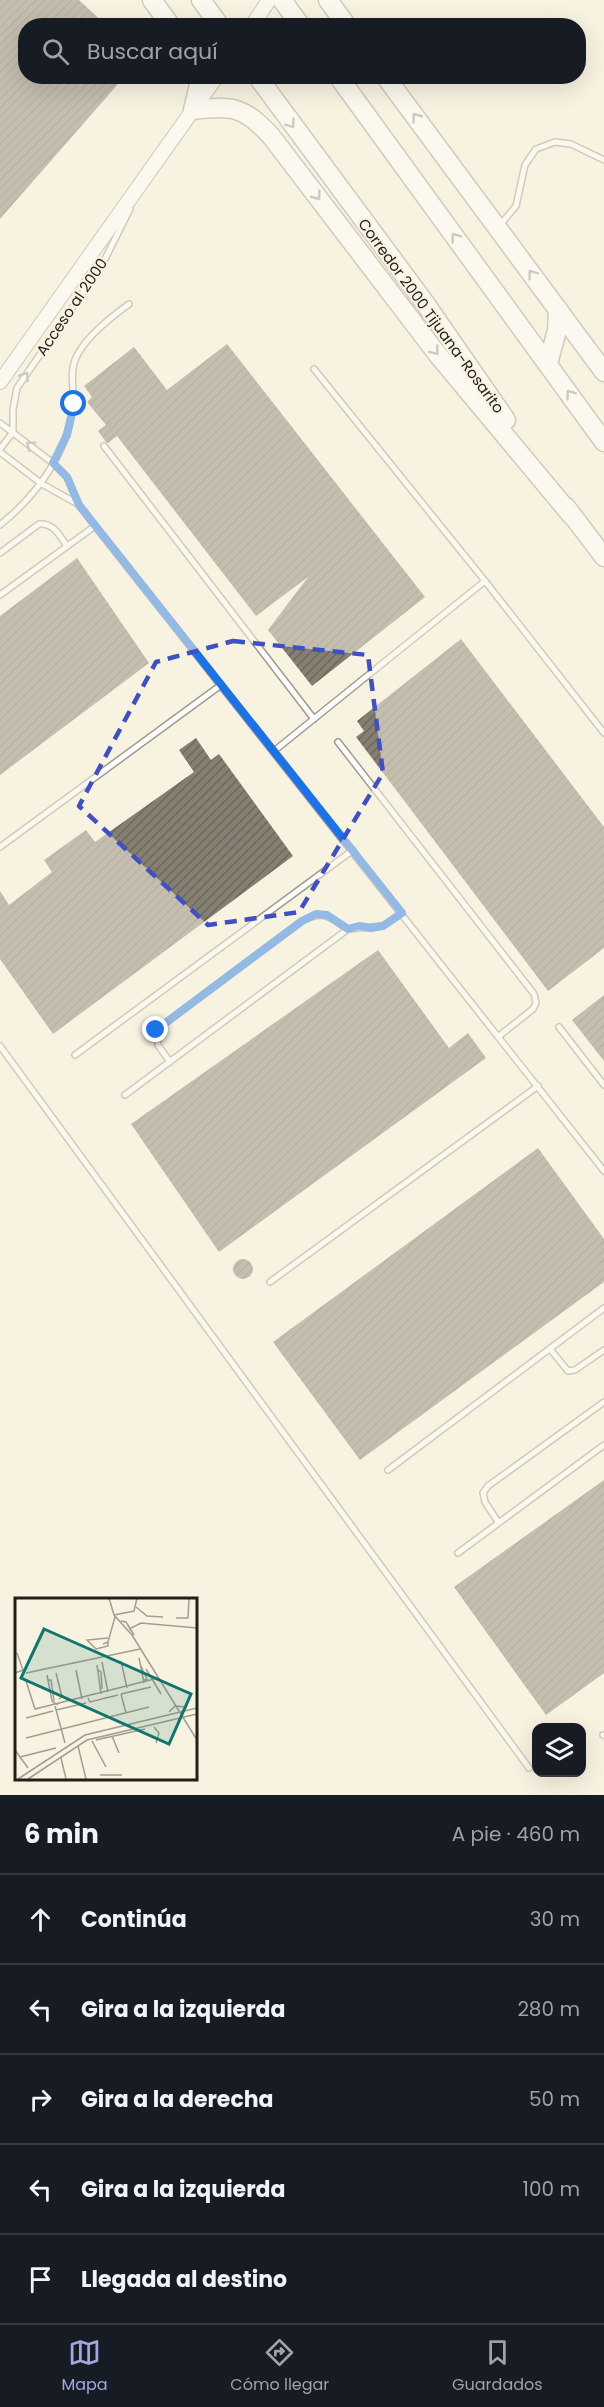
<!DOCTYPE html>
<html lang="es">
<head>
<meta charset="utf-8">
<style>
	:root { --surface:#171b24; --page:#20242c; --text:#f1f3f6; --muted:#9ea1a6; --line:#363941; --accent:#a0aae0 }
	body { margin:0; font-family:Poppins,sans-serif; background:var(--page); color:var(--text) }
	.controls { position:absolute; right:18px; bottom:18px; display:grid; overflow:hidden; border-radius:12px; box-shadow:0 6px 24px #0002 }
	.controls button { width:54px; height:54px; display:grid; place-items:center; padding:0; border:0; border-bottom:2px solid var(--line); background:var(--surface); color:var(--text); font:30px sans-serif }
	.stop { position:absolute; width:18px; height:18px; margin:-14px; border:4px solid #1a73e8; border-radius:50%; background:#fff }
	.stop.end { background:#1a73e8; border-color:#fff; box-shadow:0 2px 6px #0008 }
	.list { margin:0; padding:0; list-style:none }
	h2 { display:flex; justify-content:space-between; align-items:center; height:78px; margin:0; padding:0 24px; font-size:26px }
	h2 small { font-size:20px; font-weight:400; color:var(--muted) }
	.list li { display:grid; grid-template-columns:39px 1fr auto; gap:18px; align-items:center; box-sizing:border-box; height:90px; padding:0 24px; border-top:2px solid var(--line) }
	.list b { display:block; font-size:22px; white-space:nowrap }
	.list em { font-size:20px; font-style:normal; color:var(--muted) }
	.icon { flex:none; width:33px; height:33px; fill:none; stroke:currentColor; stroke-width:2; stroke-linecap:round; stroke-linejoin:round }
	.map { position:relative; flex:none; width:604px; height:1795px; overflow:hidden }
	.search { position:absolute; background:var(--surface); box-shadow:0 6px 24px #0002; left:18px; right:18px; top:18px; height:66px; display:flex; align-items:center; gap:15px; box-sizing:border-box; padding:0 21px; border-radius:24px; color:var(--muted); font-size:22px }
	.sheet { height:528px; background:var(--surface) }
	nav { display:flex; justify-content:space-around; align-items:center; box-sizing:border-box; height:84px; border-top:2px solid var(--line); background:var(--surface); font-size:16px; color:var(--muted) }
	nav a { display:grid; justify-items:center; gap:3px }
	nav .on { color:var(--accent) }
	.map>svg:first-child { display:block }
	.building { fill:url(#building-hatch) }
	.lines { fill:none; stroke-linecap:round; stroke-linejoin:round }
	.service-casing { stroke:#a19b8c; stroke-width:8 }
	.tertiary-casing { stroke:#a19b8c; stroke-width:16 }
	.trunk-casing { stroke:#a19b8c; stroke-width:21 }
	.service { stroke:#fff; stroke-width:5 }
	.tertiary { stroke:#fff; stroke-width:14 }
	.trunk { stroke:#fff; stroke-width:18 }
	.oneway { stroke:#9b9a98 }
	.route { stroke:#1a73e8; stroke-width:8 }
	.marked { fill:none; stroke:#3e50c4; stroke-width:4.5; stroke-dasharray:12 8; stroke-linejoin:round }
	.labels { text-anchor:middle; stroke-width:4.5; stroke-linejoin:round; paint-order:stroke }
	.street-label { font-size:15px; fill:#211f19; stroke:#f8f2e1 }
	.inset-road { fill:none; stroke:#a29e91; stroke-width:1.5 }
	.view { fill:#0f766e; fill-opacity:0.15; stroke:#0f766e; stroke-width:3 }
	.inset-edge { fill:none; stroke:#211f19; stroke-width:3 }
</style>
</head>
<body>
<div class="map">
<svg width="604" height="1795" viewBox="0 0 604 1795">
	<defs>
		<pattern id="building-hatch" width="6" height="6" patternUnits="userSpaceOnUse" patternTransform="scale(1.5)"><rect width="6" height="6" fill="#847f70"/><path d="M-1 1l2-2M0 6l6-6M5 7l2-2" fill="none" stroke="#6c675b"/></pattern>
	</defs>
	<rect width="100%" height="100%" fill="#f8f2e1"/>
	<path class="building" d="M 0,0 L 79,0 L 107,26 L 26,26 L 26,76 L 125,76 L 0,219 Z
		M 227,344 L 425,597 L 312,686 L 268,630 L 308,577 L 256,616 L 117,436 L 108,443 L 106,442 L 98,431 L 106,425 L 87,402 L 92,397 L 84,386 L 134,347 L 167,390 Z
		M 77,558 L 149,663 L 0,775 L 0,616 Z
		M 461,639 L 604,827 L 604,948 L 548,991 L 356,737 L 364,731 L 357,721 Z
		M 196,738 L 211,760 L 219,754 L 293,856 L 53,1034 L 0,959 L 0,891 L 9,905 L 52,872 L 44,860 L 86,830 L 95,842 L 194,772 L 179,750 Z
		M 378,950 L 449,1048 L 468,1033 L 486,1058 L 219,1252 L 131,1124 Z
		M 604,995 L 604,1061 L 572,1020 Z
		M 538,1148 L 604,1239 L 604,1282 L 360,1460 L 273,1342 Z
		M233 1269a10 10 0 1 1 20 0a10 10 0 1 1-20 0Z
		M 604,1480 L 604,1673 L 546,1715 L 454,1587 Z"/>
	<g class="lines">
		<g class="service-casing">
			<path id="service" d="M 499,226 L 516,206 L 525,165 L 536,149 L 555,142 L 571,144 L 604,160
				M 314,369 L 485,581 L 604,733
				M 0,423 L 53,463 L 67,477 L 79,505 L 95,526 L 604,1171
				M 104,446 L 314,719
				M 0,449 L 13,432 L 13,409 L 17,388 L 103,263 L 130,209
				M 0,452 L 42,484 L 78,504
				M 0,525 C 37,495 67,454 73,406 C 75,391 69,375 75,360 C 83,339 111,317 129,304
				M 0,553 L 39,524 C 54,523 59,535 67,546
				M 0,595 L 95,526
				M 338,742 L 534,994 L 536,1003 L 533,1009 L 499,1036
				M 274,751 L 485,581
				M 0,847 L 221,685
				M 559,1027 L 604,1085
				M 0,1046 L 529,1768
				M 75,1055 L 353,850
				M 170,1062 L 158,1045 L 156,1030 L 302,921 C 324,910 328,916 348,929
				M 125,1095 L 348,929 L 383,926 L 402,913
				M 270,1282 L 538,1086
				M 550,1349 L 568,1371 L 575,1370 L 604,1350
				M 388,1470 L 604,1308
				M 498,1522 L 485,1502 L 483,1493 L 488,1486 L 604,1402
				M 458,1553 L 604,1445
				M 603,1735 L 604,1735"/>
		</g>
		<g class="tertiary-casing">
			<path id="tertiary" d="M 252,26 L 269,0
				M 0,382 L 217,76"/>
		</g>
		<g class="trunk-casing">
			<path id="trunk" d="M 152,0 L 171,26
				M 201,0 L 220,26
				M 282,0 L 301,26
				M 328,0 L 347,26
				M 199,76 L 199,85 L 193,110 C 233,105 244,107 271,136 L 438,355 L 572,516
				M 257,76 L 425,303 L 506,420
				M 338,76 L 604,442
				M 385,76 L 604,372
				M 548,364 L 557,330 L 558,309
				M 566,507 L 604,557"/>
		</g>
		<use href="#service" class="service"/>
		<use href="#tertiary" class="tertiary"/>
		<use href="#trunk" class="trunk"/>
	</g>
	<defs><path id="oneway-chevron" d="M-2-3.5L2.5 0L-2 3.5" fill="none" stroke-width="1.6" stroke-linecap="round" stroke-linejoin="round" transform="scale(1.5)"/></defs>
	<g class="oneway">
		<use href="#oneway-chevron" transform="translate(416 117) rotate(-127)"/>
		<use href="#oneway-chevron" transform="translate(291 124) rotate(54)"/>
		<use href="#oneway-chevron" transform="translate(317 196) rotate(53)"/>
		<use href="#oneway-chevron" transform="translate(455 237) rotate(-126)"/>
		<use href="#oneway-chevron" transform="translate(532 274) rotate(-126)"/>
		<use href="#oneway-chevron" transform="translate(435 351) rotate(52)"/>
		<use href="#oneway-chevron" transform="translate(25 376) rotate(-56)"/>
		<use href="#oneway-chevron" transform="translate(570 394) rotate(-126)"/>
		<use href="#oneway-chevron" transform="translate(30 445) rotate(-143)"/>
	</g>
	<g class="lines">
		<path class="route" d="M 74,404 L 67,435 L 53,463 L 67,477 L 79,505 L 402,913 L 383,926 L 371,928 L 359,926 L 348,929 L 327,915 L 316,914 L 302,921 L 156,1030"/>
	</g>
	<path d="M0 0H604V1795H0ZM 233,641 L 368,655 L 383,773 L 299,912 L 208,925 L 79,806 L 156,662 Z" fill="#f8f2e1" fill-opacity=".55" fill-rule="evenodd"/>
	<path class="marked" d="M 233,641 L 368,655 L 383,773 L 299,912 L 208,925 L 79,806 L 156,662 Z"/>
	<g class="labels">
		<g class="street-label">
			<text transform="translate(72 307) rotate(-56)" y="5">Acceso al 2000</text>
			<text transform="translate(431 316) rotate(54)" y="5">Corredor 2000 Tijuana-Rosarito</text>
		</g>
	</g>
	<g transform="translate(15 1598)">
		<rect width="182" height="182" fill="#f8f2e1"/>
		<path class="inset-road" d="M 94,0 L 99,17 L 117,37 L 182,142M 121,9 L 132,18 L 148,19M 99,17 L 119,13 L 122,0M 161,20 L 173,20 L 174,0M 106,23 L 111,24 L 119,37M 114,31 L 126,25 L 182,30M 93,40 L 72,42 L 81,51 L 93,48 L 93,44M 88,46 L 93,44 L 100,19M 124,60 L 129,85M 106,63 L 112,90M 87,64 L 93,94M 125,66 L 132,81 L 129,82M 82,67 L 86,96M 131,71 L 146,96M 61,72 L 67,101M 83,72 L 86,74 L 87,91M 0,75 L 8,72 L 2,55M 11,75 L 125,51M 41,75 L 47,99 L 44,101M 32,77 L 37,103 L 43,107M 33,82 L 36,82 L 39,103M 11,83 L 20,111 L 143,80M 106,96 L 136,89M 106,96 L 111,115M 73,100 L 75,104 L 103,97M 40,108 L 50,145M 41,112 L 71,105M 154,114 L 160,108 L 171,109M 11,120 L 38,113M 139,129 L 144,135 L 141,145M 97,138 L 104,155M 11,140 L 134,109M 81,142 L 130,131M 77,143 L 91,169M 63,148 L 71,181M 0,152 L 13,170M 5,159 L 41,150M 46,160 L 51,181M 85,177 L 107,177M 3,181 L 70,137 L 182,110M 13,181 L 72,142 L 182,116"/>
		<path class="view" d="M 29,31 L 176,96 L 154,146 L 6,80 Z"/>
		<rect width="182" height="182" class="inset-edge"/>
	</g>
</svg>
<div class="controls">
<button><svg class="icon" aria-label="layers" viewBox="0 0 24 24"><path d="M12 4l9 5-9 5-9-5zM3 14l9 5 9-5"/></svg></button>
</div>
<div class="stop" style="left:74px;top:404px"></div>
<div class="stop end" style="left:156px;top:1030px"></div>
<div class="search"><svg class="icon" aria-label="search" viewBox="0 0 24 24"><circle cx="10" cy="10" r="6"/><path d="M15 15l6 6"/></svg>Buscar aquí</div>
</div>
<section class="sheet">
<h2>6 min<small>A pie · 460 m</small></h2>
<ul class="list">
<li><svg class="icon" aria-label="ahead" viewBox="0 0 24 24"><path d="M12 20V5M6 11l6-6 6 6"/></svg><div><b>Continúa</b></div><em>30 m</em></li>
<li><svg class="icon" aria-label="left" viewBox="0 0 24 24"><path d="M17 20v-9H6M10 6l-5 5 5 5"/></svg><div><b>Gira a la izquierda</b></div><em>280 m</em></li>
<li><svg class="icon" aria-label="right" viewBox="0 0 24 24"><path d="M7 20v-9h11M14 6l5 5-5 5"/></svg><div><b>Gira a la derecha</b></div><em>50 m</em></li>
<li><svg class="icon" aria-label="left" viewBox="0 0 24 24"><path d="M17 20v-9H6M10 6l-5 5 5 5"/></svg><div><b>Gira a la izquierda</b></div><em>100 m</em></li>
<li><svg class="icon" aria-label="arrive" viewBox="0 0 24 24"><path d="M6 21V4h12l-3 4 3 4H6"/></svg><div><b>Llegada al destino</b></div></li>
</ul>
</section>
<nav>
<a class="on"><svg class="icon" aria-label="map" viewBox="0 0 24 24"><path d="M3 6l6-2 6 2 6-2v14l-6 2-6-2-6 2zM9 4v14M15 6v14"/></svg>Mapa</a>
<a><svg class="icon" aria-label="directions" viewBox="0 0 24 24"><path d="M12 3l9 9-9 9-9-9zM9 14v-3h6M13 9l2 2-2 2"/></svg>Cómo llegar</a>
<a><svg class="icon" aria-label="saved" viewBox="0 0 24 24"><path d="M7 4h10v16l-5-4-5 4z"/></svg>Guardados</a>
</nav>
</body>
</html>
